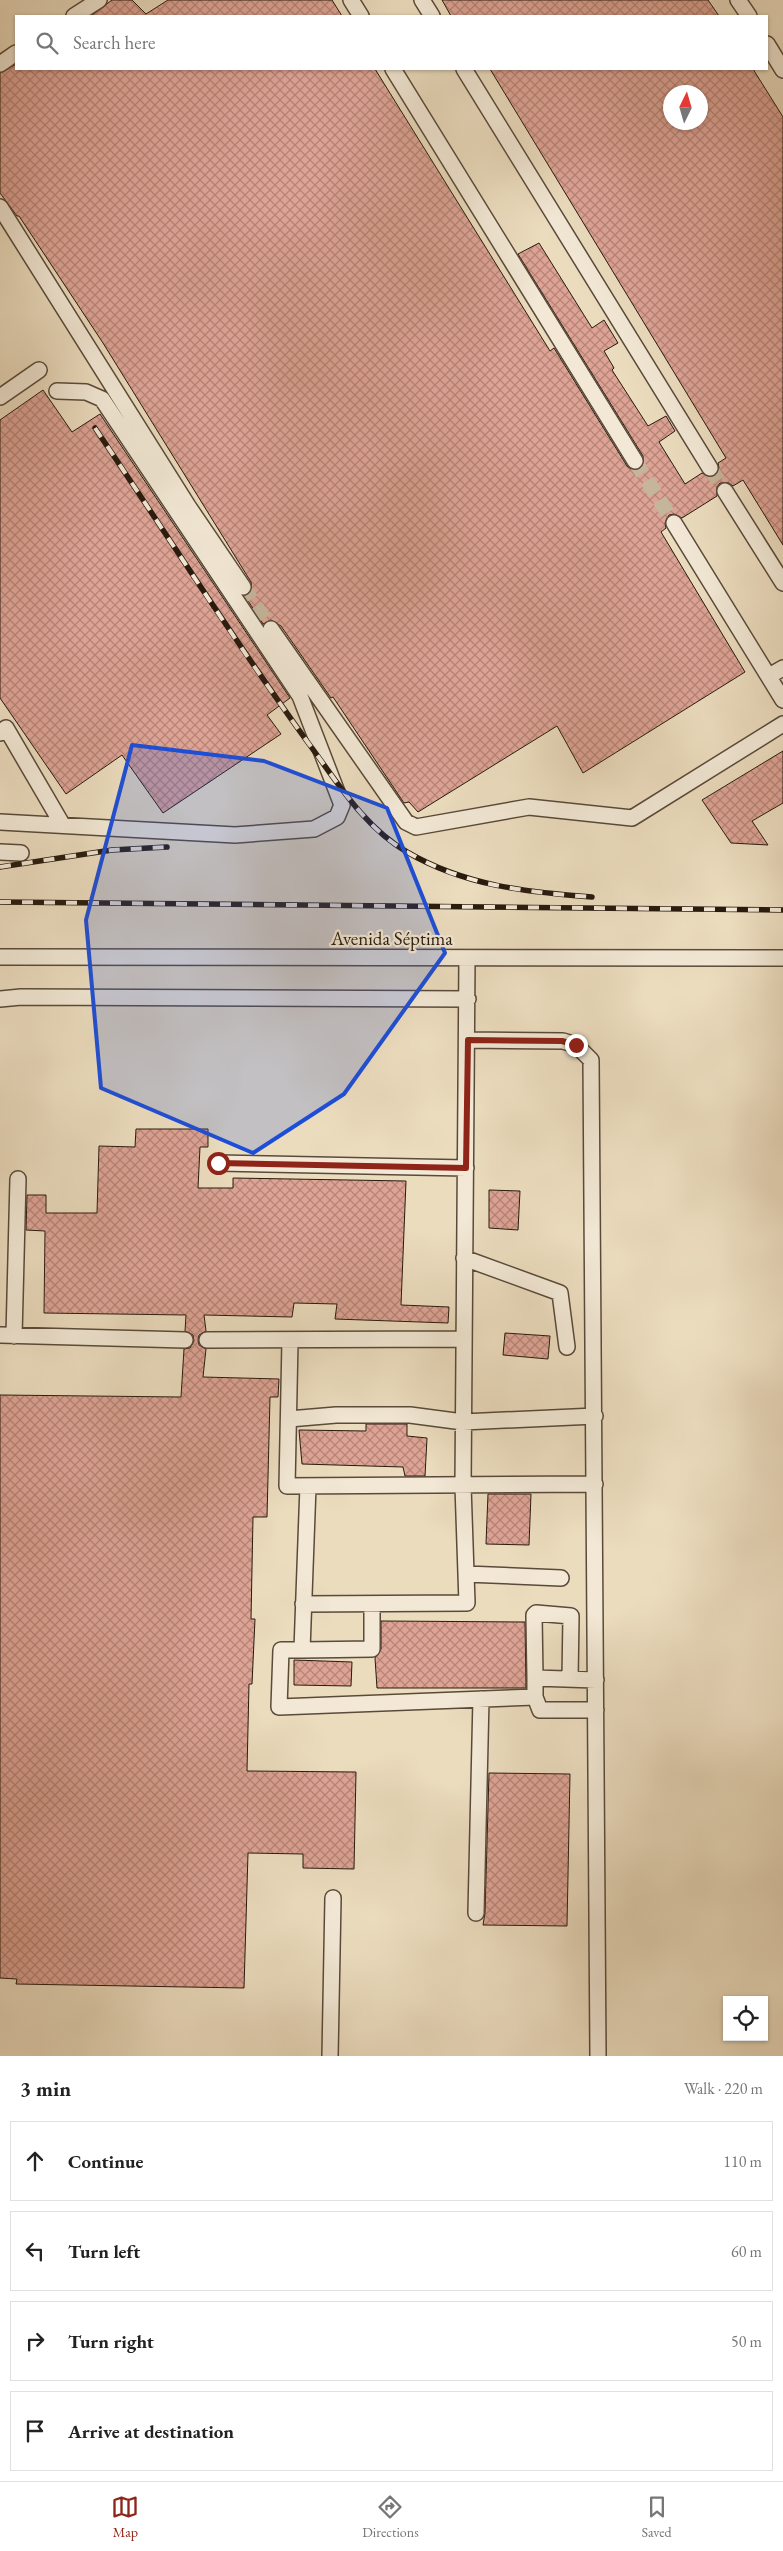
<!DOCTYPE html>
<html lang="en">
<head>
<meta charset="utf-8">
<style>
	:root { --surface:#fff; --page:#f2f2f2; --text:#222; --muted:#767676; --line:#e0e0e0; --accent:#8f2418 }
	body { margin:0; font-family:"EB Garamond",serif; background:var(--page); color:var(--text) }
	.controls { position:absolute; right:15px; bottom:15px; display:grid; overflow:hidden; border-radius:0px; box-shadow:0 1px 4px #0004 }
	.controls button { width:45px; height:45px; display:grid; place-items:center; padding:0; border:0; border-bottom:1px solid var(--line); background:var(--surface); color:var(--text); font:25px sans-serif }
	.compass { position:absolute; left:663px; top:85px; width:45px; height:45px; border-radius:50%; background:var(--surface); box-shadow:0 1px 4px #0004; rotate:5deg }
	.stop { position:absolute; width:15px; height:15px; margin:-11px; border:4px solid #8f2418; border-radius:50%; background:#fff }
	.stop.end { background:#8f2418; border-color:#fff; box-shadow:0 1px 5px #0008 }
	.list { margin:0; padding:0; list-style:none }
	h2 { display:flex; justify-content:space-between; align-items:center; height:65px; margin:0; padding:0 20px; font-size:21px }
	h2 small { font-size:16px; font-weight:400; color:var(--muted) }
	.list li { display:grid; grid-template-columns:32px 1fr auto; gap:15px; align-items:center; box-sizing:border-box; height:80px; margin:0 10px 10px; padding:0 10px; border:1px solid var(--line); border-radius:0px }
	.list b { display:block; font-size:19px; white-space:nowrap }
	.list em { font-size:16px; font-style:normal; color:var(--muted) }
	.icon { flex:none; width:28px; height:28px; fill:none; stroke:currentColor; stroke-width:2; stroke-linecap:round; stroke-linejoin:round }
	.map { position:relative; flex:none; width:783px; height:2056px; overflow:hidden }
	.search { position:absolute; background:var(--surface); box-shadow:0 1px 4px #0004; left:15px; right:15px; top:15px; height:55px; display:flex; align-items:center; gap:12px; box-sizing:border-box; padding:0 18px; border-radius:0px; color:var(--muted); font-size:19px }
	.sheet { height:425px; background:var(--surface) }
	nav { display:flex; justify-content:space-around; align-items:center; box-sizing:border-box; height:70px; border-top:1px solid var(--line); background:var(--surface); font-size:14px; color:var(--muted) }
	nav a { display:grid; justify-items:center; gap:2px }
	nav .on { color:var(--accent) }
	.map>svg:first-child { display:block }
	.building { fill:url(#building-cross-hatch); stroke:#281a0e; fill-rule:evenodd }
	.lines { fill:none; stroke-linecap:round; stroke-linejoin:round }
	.minor-tunnel { stroke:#c4b59b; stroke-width:15; stroke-dasharray:15 8; stroke-linecap:butt }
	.minor-casing { stroke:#594a3a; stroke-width:18 }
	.minor { stroke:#f2e8d5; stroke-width:15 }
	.rail-casing { stroke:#281a0e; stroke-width:5.5 }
	.rail { stroke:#f2e8d5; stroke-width:4; stroke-dasharray:11; stroke-linecap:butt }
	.route { stroke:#8f2418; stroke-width:6 }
	.marked { fill:#1d4ed8; fill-opacity:0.2; stroke:#1d4ed8; stroke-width:4; stroke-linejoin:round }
	.labels { text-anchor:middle; stroke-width:4.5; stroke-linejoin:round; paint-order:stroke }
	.street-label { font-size:19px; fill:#281a0e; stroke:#f2e8d5 }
</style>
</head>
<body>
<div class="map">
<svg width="783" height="2056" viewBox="0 0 783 2056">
	<defs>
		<pattern id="building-cross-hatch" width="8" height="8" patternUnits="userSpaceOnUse" patternTransform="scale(1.25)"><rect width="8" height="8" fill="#dea395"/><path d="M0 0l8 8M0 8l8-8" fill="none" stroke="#b48478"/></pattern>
	</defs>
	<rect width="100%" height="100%" fill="#ebdcbe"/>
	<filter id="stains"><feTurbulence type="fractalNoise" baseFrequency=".004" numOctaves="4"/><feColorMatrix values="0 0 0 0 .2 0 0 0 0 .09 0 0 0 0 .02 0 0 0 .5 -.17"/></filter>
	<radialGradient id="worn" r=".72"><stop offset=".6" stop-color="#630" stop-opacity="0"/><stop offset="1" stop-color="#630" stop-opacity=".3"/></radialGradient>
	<path class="building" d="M 112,0 L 132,0 L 146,14 L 168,0 L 332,0 L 342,16 L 91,16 Z
		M 442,0 L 708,0 L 719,16 L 451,16 Z
		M 16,64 L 16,69 L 375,69 L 550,351 L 554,348 L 627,466 L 631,469 L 639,469 L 643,465 L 643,456 L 518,254 L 539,243 L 592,328 L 604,320 L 618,343 L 604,351 L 614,368 L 612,370 L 648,426 L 666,416 L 675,431 L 659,442 L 685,484 L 702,473 L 710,477 L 715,476 L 719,468 L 718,463 L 726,458 L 490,69 L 753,69 L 783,117 L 783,545 L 743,480 L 733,486 L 729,483 L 720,483 L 717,487 L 717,496 L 682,518 L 674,514 L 669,515 L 665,523 L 666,528 L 661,532 L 745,672 L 583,773 L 557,726 L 418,812 L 409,802 L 404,803 L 333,697 L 331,698 L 281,626 L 271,620 L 263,624 L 245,596 L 252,591 L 251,582 L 103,343 L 19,216 L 17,216 L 0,193 L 0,73 ZM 670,92 L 700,92 L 700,122 L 670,122 Z
		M 43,390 L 72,432 L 100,414 L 290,698 L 267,715 L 281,734 L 163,813 L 122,755 L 66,794 L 0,698 L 0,420 Z
		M 783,751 L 783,803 L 752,821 L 768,845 L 731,843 L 702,800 Z
		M 136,1129 L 208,1129 L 208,1147 L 200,1147 L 198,1188 L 233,1188 L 233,1178 L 406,1181 L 401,1305 L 449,1307 L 448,1323 L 335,1319 L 337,1304 L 294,1303 L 292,1317 L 204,1315 L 206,1331 L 199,1335 L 198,1340 L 199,1345 L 206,1349 L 203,1377 L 279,1379 L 278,1397 L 270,1397 L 267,1517 L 253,1517 L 251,1619 L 255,1619 L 252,1684 L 249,1684 L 247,1771 L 356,1772 L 354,1869 L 303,1868 L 303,1854 L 248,1853 L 244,1988 L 16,1984 L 17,1979 L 0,1978 L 0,1395 L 181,1397 L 184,1349 L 190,1348 L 194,1341 L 193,1335 L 185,1331 L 186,1315 L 44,1313 L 45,1231 L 26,1230 L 27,1195 L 46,1195 L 46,1213 L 97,1213 L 99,1146 L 135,1147 Z
		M 489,1190 L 520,1191 L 518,1230 L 489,1228 Z
		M 505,1333 L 550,1336 L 548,1359 L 503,1355 Z
		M 366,1424 L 407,1424 L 407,1436 L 427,1438 L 425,1476 L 405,1476 L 403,1467 L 302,1464 L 299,1430 L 366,1431 Z
		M 488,1494 L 531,1494 L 529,1545 L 486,1544 Z
		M 381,1621 L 525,1622 L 526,1688 L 377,1688 L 375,1658 L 381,1649 Z
		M 294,1660 L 352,1662 L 351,1686 L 294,1685 Z
		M 489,1773 L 570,1774 L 567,1926 L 483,1925 L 485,1913 Z"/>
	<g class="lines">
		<path class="minor-tunnel" d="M 635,461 L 674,523
			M 710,468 L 725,491
			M 243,587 L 271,629"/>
		<g class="minor-casing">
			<path id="minor" d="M 351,0 L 361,16
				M 422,0 L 432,16
				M 738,0 L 749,16
				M 74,16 L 99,0
				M 767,44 L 783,70
				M 0,64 L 16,53
				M 393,69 L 635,461
				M 464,69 L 710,468
				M 0,207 L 188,506 L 243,587
				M 0,397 L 39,370
				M 725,491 L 783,583
				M 674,523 L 783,700
				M 271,629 L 406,822 L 416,827 L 529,807 L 632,818 L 783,724
				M 769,676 L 783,668
				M 0,733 L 6,728 L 62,824
				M 0,822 L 235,835 L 314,829 L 337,817 L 342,805 L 300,696 L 102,399 L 86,392 L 57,391
				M 0,852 L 21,853
				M 0,957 L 783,958
				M 0,999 L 21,997 L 468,999
				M 468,1040 L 563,1041 L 576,1045 L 591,1060 L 598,2056
				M 218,1163 L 466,1168
				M 464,1258 L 560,1293 L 567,1347
				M 0,1335 L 185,1340
				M 14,1336 L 18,1179
				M 207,1340 L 463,1339
				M 290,1341 L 287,1486 L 595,1484
				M 289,1419 L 336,1415 L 410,1415 L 463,1422 L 595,1416
				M 308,1486 L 302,1650 L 281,1650 L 279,1707 L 535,1697
				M 466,1574 L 561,1578
				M 303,1604 L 467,1603 L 463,1486 L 467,958
				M 302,1650 L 372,1649 L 372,1604
				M 535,1678 L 534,1615 L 536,1613 L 571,1616 L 570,1679
				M 596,1680 L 535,1678 L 535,1697 L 540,1710 L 596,1710
				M 476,1913 L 481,1699
				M 330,2056 L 333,1898"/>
		</g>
		<use href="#minor" class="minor"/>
		<g class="rail-casing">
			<path id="rail" d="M 95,428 C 166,533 234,641 309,744 C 338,783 364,827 407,852 C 465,886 527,892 592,897
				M 0,867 L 112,850 L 167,847
				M 0,902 L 783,910"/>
		</g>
		<use href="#rail" class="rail"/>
	</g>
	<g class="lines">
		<path class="route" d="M 218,1163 L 466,1168 L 468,1040 L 562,1041 L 576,1045"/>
	</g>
	<path class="marked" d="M 132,745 L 264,761 L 387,808 L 445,953 L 344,1094 L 253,1153 L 101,1088 L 86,920 Z"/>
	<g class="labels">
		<g class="street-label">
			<text x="392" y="945">Avenida Séptima</text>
		</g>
	</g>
	<rect width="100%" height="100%" filter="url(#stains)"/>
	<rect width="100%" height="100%" fill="url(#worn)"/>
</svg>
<div class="controls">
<button><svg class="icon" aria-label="locate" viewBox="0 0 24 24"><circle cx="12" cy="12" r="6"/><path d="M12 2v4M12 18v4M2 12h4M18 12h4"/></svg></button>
</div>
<svg class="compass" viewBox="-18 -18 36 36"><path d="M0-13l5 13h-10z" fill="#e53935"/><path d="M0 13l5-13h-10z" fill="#767676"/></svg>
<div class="stop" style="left:218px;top:1163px"></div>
<div class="stop end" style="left:576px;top:1045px"></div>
<div class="search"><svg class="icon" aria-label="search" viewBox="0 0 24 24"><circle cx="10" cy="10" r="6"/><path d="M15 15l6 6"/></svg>Search here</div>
</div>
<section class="sheet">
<h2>3 min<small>Walk · 220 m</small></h2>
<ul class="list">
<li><svg class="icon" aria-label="ahead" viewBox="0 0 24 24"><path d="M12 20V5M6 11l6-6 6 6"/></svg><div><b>Continue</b></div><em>110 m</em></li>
<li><svg class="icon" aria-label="left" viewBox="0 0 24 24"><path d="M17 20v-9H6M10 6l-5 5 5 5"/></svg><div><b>Turn left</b></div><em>60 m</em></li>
<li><svg class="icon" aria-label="right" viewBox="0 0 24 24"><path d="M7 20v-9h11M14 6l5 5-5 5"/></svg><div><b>Turn right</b></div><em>50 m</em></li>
<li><svg class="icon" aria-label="arrive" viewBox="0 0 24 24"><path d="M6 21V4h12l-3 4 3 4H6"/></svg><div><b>Arrive at destination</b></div></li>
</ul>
</section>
<nav>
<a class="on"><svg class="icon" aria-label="map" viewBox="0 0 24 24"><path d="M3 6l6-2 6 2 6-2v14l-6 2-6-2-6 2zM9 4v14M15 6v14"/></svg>Map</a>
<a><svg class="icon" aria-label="directions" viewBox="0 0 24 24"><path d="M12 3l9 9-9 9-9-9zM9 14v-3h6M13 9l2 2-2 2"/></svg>Directions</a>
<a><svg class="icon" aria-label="saved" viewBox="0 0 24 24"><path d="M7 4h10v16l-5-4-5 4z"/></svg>Saved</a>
</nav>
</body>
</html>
